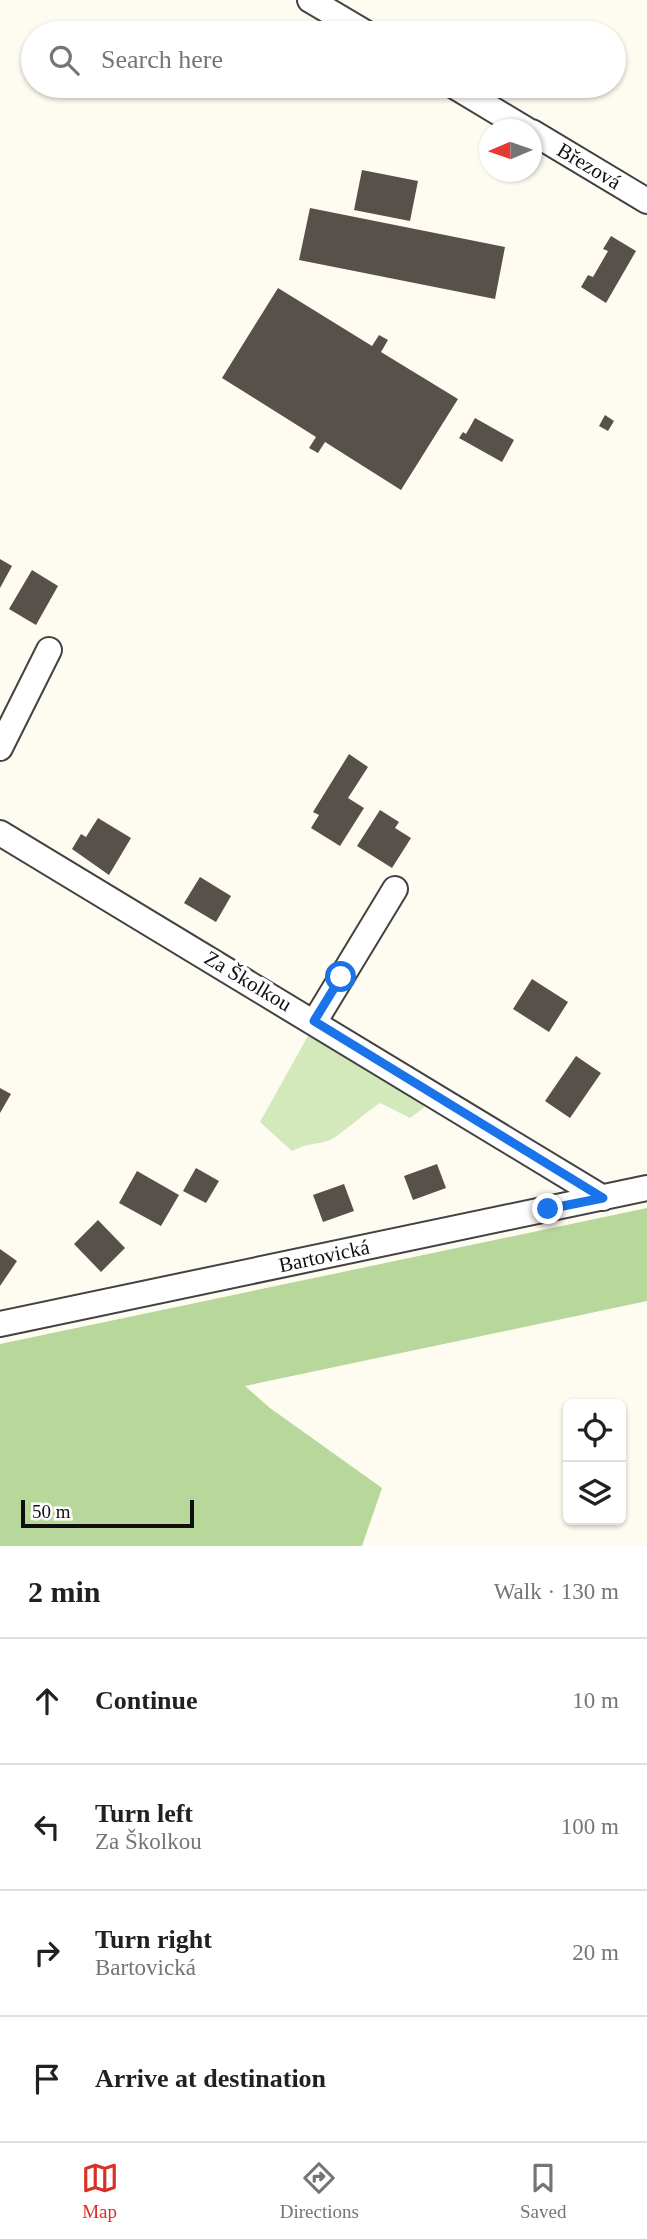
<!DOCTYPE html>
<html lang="en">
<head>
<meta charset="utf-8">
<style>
	:root { --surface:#fff; --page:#f2f2f2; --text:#202124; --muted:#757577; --line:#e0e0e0; --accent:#d93025 }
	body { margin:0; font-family:"Times New Roman",serif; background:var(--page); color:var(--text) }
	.controls { position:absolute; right:21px; bottom:21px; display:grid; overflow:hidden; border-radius:10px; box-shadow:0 2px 5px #0004 }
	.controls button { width:63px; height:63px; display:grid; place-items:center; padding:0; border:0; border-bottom:2px solid var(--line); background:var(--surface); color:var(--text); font:35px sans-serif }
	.compass { position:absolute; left:479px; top:119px; width:63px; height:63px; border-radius:50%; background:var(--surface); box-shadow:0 2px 5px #0004; rotate:268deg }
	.scale { position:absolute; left:21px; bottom:18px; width:173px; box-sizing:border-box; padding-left:7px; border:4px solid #0f0f0f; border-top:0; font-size:19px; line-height:24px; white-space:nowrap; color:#0f0f0f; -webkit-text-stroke:5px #fff; paint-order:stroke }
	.stop { position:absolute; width:21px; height:21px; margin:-16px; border:5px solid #1a73e8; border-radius:50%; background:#fff }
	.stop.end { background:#1a73e8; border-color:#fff; box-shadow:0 2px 7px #0008 }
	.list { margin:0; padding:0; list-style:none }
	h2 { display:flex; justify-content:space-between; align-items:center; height:91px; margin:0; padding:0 28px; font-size:30px }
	h2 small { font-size:23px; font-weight:400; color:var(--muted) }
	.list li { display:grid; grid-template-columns:46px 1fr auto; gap:21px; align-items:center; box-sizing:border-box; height:126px; padding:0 28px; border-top:2px solid var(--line) }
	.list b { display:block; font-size:26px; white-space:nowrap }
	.list p { margin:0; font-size:23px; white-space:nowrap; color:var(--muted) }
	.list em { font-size:23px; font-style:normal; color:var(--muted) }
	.icon { flex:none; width:38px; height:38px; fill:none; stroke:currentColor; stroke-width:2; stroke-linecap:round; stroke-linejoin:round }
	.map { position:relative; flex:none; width:647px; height:1546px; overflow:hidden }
	.search { position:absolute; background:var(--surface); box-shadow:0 2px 5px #0004; left:21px; right:21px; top:21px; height:77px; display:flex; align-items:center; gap:18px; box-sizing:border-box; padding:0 24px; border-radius:38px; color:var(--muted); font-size:26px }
	.sheet { height:595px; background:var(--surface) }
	nav { display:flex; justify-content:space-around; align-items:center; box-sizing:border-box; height:98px; border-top:2px solid var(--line); background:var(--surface); font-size:19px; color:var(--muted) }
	nav a { display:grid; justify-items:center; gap:4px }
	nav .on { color:var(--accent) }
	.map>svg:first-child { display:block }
	.green { fill:#d3e8bb }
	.forest { fill:#b8d89b }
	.building { fill:#57504b }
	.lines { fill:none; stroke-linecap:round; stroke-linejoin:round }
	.minor-casing { stroke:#424242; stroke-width:28 }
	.minor { stroke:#fff; stroke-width:24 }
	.route { stroke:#1a73e8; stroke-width:9 }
	.labels { text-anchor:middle; stroke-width:7; stroke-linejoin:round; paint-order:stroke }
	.street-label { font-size:21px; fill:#0f0f0f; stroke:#fff }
</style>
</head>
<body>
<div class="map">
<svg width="647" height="1546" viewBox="0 0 647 1546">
	<rect width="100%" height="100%" fill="#fefbf1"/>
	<path class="green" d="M 309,1034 L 430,1103 L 410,1118 L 380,1103 C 367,1111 338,1137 330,1140 C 316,1145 307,1143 292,1151 L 260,1122 Z"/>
	<path class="forest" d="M 647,1208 L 647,1301 L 245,1386 L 270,1408 L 382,1488 L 362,1546 L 0,1546 L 0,1344 Z"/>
	<path class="building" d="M 362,170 L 418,181 L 410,221 L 354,210 Z
		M 310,208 L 505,247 L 495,299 L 299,260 Z
		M 611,236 L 636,251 L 606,303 L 581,287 L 588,275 L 593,277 L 608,251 L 603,249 Z
		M 278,288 L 372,346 L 379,335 L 388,340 L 381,352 L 458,399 L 401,490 L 325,442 L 318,453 L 309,448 L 316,437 L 222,378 Z
		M 605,415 L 614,421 L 608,431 L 599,426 Z
		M 475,418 L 514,440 L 502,462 L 459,438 L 463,432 L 466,434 Z
		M 0,559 L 12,566 L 0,588 Z
		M 32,570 L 58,586 L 36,625 L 9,609 Z
		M 349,754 L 368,767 L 348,798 L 364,808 L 340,846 L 311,828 L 319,815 L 313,812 Z
		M 380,810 L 399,822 L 395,828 L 411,838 L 392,868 L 357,846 Z
		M 98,818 L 131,838 L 109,875 L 72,849 L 81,834 L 86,837 Z
		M 200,877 L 231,896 L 216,922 L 184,903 Z
		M 532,979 L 568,1002 L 549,1032 L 513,1009 Z
		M 576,1056 L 601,1073 L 570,1118 L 545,1101 Z
		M 0,1088 L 11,1094 L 0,1113 Z
		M 437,1164 L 446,1188 L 413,1200 L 404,1176 Z
		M 196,1168 L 219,1181 L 206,1203 L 183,1191 Z
		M 137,1171 L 179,1195 L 161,1226 L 119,1203 Z
		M 344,1184 L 354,1211 L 323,1222 L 313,1195 Z
		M 98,1220 L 125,1248 L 101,1272 L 74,1244 Z
		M 0,1249 L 17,1261 L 0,1286 Z"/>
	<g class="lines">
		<g class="minor-casing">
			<path id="minor" d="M 310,0 L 366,33
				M 454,86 L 527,130
				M 532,132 L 647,201
				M 0,748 L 49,650
				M 0,833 L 603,1198
				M 315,1021 L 395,889
				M 0,1324 L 647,1188"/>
		</g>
		<use href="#minor" class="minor"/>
	</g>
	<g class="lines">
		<path class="route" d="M 341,977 L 314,1021 L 603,1198 L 548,1209"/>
	</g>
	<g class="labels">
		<g class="street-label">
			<text transform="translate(589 166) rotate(31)" y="7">Březová</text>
			<text transform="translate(248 981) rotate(31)" y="7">Za Školkou</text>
			<text transform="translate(324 1256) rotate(-12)" y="7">Bartovická</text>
		</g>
	</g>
</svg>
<div class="controls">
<button><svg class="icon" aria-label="locate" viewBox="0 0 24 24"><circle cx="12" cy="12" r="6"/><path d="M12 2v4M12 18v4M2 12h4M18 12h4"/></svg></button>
<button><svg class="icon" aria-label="layers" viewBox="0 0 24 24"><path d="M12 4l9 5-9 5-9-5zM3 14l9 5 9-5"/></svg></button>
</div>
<svg class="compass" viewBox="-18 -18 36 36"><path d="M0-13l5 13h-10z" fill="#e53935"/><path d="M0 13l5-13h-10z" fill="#757577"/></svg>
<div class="scale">50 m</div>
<div class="stop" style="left:341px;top:977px"></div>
<div class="stop end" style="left:548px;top:1209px"></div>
<div class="search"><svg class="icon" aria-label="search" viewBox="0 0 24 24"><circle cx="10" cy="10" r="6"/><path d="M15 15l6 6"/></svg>Search here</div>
</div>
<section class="sheet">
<h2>2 min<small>Walk · 130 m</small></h2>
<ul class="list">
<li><svg class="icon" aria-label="ahead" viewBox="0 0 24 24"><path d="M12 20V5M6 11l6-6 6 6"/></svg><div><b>Continue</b></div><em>10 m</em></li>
<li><svg class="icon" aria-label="left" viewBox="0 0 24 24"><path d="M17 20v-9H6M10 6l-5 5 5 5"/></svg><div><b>Turn left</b><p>Za Školkou</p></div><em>100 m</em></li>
<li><svg class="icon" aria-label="right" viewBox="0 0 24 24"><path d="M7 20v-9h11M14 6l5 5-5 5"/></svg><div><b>Turn right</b><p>Bartovická</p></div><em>20 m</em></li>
<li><svg class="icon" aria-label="arrive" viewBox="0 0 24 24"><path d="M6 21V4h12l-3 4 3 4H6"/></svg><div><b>Arrive at destination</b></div></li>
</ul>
</section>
<nav>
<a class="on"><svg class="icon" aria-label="map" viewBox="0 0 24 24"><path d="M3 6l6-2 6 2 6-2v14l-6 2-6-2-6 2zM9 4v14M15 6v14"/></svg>Map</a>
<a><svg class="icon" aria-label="directions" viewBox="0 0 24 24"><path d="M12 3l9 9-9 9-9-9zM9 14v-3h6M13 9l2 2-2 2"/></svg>Directions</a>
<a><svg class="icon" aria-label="saved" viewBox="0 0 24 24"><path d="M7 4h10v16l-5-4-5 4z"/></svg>Saved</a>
</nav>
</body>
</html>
